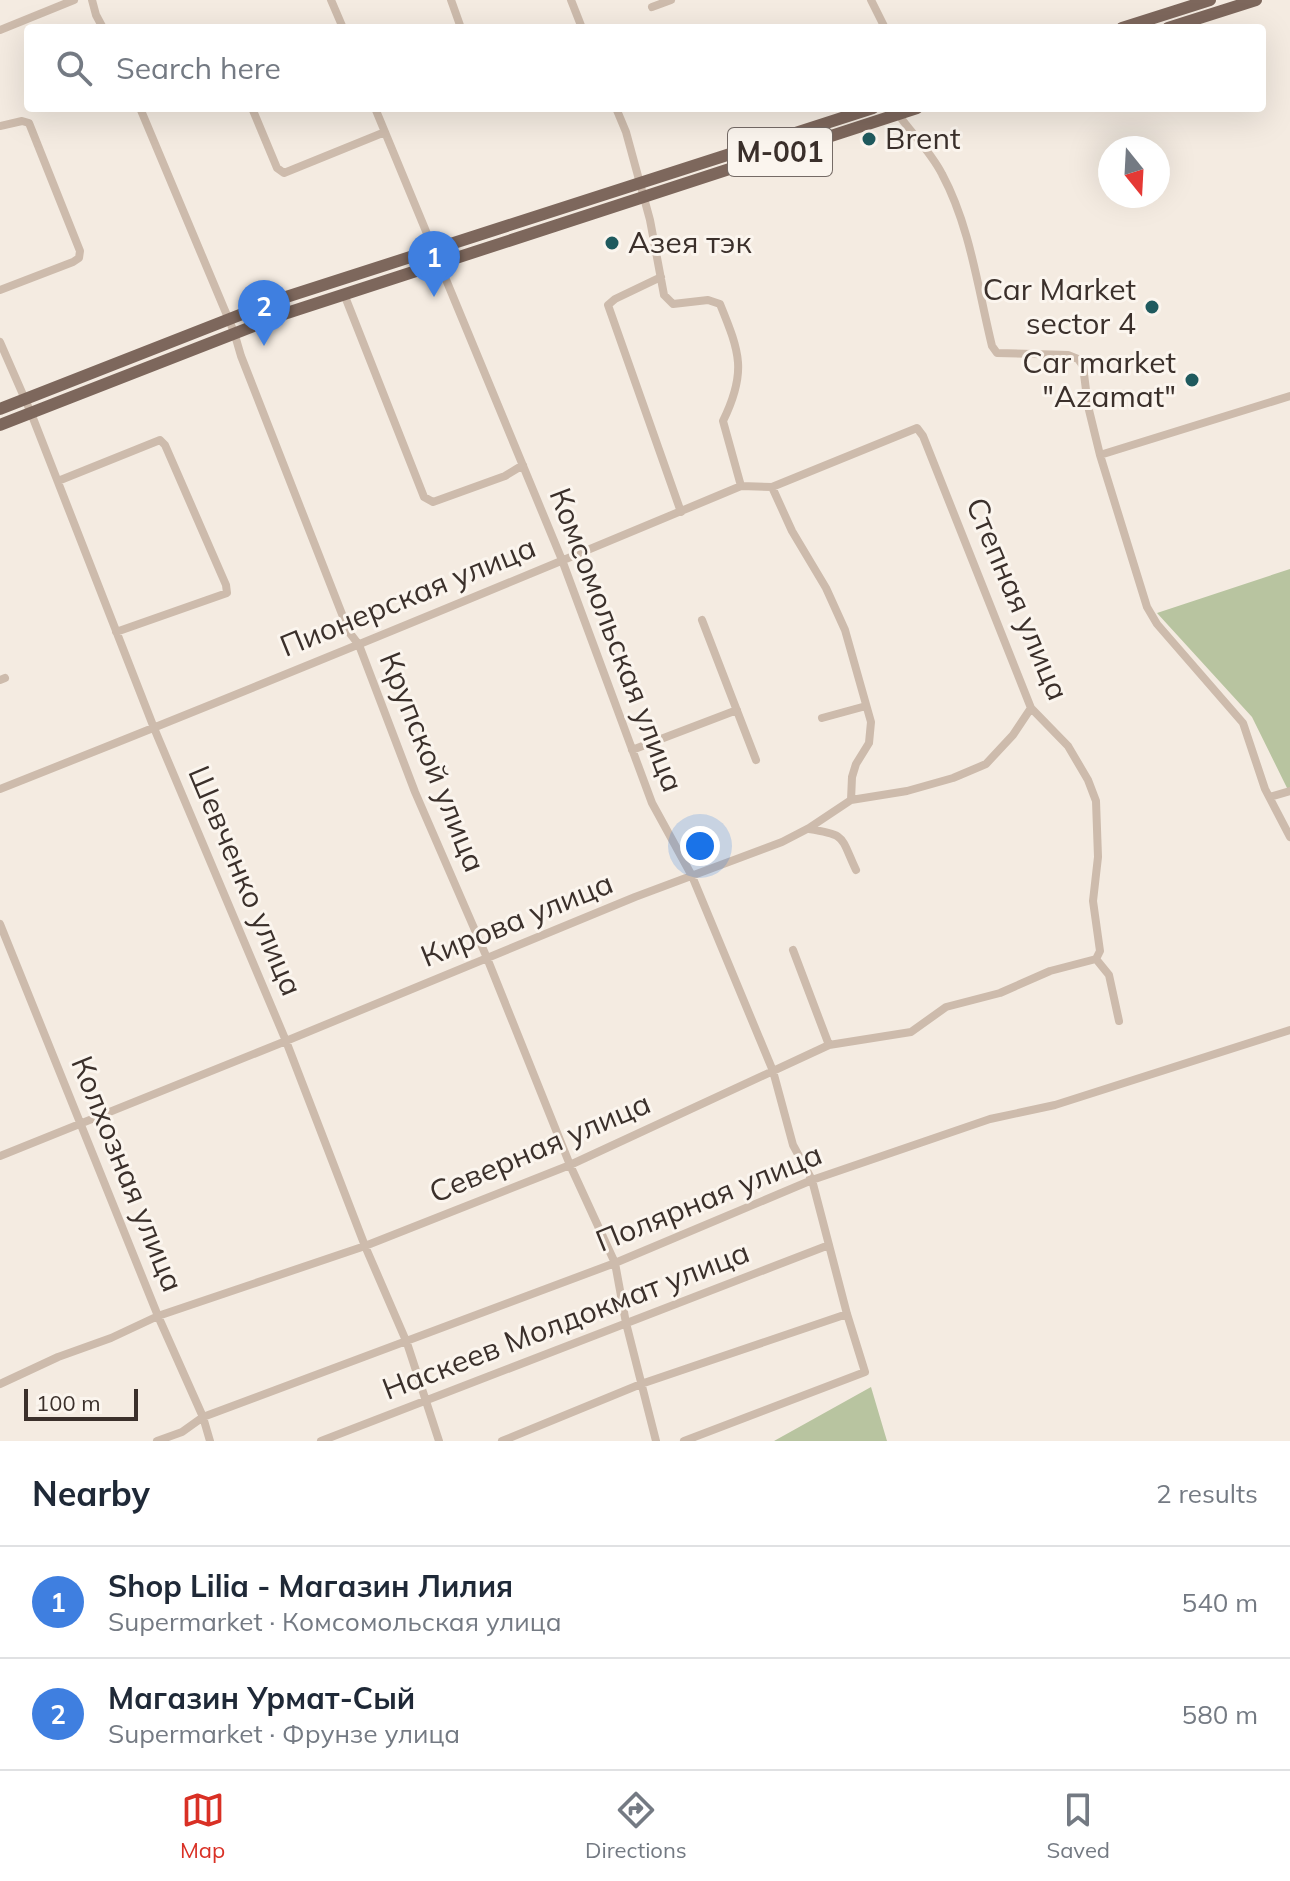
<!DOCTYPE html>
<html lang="en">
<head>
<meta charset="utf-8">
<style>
	:root { --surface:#fff; --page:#f2f2f3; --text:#1f2937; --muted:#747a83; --line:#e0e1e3; --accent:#d93025 }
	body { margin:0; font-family:Mulish,sans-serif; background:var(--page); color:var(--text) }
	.compass { position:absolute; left:1098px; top:136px; width:72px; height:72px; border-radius:50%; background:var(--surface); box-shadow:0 8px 32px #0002; rotate:162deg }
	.scale { position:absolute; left:24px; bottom:20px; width:114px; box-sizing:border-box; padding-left:8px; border:4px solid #3b302b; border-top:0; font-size:22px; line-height:28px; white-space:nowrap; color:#3b302b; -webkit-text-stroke:6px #fbf5ee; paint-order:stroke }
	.you { position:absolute; left:700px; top:846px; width:28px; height:28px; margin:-20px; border:6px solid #fff; border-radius:50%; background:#1a73e8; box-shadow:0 0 0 12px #1a73e833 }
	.badge { display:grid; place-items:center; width:52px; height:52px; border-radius:50%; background:var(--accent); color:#fff; font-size:26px; font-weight:700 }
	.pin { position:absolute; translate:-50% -66px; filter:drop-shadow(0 2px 4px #0008) }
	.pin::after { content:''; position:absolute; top:42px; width:28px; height:24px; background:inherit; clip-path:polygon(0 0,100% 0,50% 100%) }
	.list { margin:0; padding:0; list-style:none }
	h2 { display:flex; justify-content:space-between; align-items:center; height:104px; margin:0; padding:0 32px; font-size:34px }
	h2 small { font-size:26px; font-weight:400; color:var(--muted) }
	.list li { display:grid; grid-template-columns:52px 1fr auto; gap:24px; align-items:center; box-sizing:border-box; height:112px; padding:0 32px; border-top:2px solid var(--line) }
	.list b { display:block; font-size:30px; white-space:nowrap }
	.list p { margin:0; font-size:26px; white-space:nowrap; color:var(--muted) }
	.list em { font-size:26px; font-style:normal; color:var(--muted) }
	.icon { flex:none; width:44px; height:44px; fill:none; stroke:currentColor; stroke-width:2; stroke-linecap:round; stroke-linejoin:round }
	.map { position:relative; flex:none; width:1290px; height:1441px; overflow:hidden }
	.search { position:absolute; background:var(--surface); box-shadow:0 8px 32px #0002; left:24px; right:24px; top:24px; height:88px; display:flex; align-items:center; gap:20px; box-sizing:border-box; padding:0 28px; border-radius:8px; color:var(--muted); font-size:30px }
	.sheet { height:328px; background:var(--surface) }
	nav { display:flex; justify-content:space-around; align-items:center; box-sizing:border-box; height:112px; border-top:2px solid var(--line); background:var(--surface); font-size:22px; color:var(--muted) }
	nav a { display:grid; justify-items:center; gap:4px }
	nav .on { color:var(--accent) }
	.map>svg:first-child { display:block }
	.green { fill:#b8c4a0 }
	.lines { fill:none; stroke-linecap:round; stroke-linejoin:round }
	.minor { stroke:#cdbbac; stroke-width:8 }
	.primary { stroke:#7d675c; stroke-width:12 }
	.poi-dot { fill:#1f5a5e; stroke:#fbf5ee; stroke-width:3 }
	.labels { text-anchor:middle; stroke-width:6; stroke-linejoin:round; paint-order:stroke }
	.shield { fill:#fbf5ee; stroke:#756b66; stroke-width:2 }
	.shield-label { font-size:28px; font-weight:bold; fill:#3b302b }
	.poi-label { font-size:30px; fill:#3b302b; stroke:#fbf5ee; text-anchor:start }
	.street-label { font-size:30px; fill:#3b302b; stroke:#fbf5ee }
</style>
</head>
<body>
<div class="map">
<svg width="1290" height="1441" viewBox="0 0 1290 1441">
	<rect width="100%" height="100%" fill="#f4ebe1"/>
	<path class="green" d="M 1290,569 L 1290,794 L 1252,717 L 1157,613 Z
		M 871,1387 L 887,1441 L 774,1441 Z"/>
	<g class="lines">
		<path class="minor" d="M 92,0 L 96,15 L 103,28
			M 331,0 L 343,28
			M 451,0 L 461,28
			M 571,0 L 582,28
			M 871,0 L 885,28
			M 652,7 L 671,0
			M 0,30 L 74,0
			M 140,108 L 234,332 L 241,356 L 349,632 L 359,645 L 415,792 L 487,958 L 570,1165 L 615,1263 L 626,1323 L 656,1441
			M 252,108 L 277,168 L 284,173 L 385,132
			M 375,108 L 562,560 L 652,803 L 692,876 L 773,1071 L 793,1145 L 812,1180 L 847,1314 L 865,1372 L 684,1441
			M 616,108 L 626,132 L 650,220 L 664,295 L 673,304 L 708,300 L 720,304 C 740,353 747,372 723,421 L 741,486
			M 898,114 C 912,134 931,152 942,174 C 970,226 978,289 992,346 L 997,353 L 1068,355 L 1078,359 L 1083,366 L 1088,406 L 1100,455 L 1147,607 L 1157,624 L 1243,723 L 1265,789 L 1290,837
			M 0,126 L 22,121 L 29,123 L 80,251 L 79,258 L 73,262 L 0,290
			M 661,277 L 615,299 L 608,305 L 681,512
			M 344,294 L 424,497 L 433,502 L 505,476 L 523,465
			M 0,342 L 31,413 L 154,728 L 286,1041 L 365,1246 L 407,1343 L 439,1441
			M 1100,455 L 1290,396
			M 58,481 L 160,440 L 165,445 L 226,585 L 227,593 L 116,632
			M 772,487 L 792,531 L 826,588 L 845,630 L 871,722 L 869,743 L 856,764 L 852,777 L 851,800
			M 702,620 L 756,760
			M 0,680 L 5,678
			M 822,718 L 866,706
			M 632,750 L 737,710
			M 0,789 C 248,691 495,589 741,486 L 772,487 L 917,428 L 923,436 L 1031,708 L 1068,746 L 1088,780 L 1096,801 L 1098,857 L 1093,901 L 1100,951 L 1096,959
			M 1270,797 L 1290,791
			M 809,829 C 847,835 840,836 856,870
			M 0,924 L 158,1316 L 203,1417 L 210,1441
			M 793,950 L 829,1045
			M 1096,959 L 1109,975 L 1119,1021
			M 0,1156 L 286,1041 L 635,897 L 782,842 L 809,828 L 851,800 L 907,791 L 953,778 L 986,764 L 1013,735 L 1031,708
			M 0,1384 L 58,1357 L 111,1338 L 158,1316 L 365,1246 L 570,1165 L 829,1045 L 911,1032 L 946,1007 L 1000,993 L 1050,971 L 1096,959
			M 157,1441 L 182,1432 L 203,1417 L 615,1263 L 812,1180 L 990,1119 L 1055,1105 L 1290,1030
			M 321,1441 L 829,1245
			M 502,1441 L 641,1384 L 847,1314"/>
		<path class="primary" d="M 1122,28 L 1210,0
			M 1168,28 L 1256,0
			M 0,409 L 283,298 L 873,108
			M 0,425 L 287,313 L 917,108"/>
	</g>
	<g class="poi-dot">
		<circle cx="869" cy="139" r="8"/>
		<circle cx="612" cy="243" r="8"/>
		<circle cx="1152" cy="307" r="8"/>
		<circle cx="1192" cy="380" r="8"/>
	</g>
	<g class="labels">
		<rect class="shield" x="728" y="128" width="104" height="48" rx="6"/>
		<g class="shield-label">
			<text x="780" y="162">M-001</text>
		</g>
		<g class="poi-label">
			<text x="885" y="149">Brent</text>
			<text x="628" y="253">Азея тэк</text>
			<text x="1136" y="300" text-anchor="end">Car Market<tspan x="1136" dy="34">sector 4</tspan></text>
			<text x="1176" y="373" text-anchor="end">Car market<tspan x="1176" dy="34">"Azamat"</tspan></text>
		</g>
		<g class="street-label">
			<text transform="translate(408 597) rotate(-22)" y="10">Пионерская улица</text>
			<text transform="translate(1017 599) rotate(67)" y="10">Степная улица</text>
			<text transform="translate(616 640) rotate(69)" y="10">Комсомольская улица</text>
			<text transform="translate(432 762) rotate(68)" y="10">Крупской улица</text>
			<text transform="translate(245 881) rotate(67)" y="10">Шевченко улица</text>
			<text transform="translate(517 920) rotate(-22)" y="10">Кирова улица</text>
			<text transform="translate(540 1148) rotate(-23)" y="10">Северная улица</text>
			<text transform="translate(127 1174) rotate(68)" y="10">Колхозная улица</text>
			<text transform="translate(709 1198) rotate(-22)" y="10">Полярная улица</text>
			<text transform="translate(566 1321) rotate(-21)" y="10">Наскеев Молдокмат улица</text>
		</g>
	</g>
</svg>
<svg class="compass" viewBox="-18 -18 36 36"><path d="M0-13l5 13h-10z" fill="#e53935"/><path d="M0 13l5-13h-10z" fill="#747a83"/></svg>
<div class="scale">100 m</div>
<div class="you"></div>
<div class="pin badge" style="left:434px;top:297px;background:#3f7fe0">1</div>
<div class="pin badge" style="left:264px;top:346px;background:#3f7fe0">2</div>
<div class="search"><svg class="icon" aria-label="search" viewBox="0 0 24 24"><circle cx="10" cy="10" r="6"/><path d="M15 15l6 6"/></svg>Search here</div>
</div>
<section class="sheet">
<h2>Nearby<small>2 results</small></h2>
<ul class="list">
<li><span class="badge" style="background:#3f7fe0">1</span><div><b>Shop Lilia - Магазин Лилия</b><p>Supermarket · Комсомольская улица</p></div><em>540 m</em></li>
<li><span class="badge" style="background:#3f7fe0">2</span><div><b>Магазин Урмат-Сый</b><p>Supermarket · Фрунзе улица</p></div><em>580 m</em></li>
</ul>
</section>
<nav>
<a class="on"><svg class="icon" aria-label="map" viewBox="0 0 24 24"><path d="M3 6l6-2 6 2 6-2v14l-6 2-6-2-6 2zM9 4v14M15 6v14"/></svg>Map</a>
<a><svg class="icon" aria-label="directions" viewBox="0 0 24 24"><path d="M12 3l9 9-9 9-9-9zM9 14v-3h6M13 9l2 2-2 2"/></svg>Directions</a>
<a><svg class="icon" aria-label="saved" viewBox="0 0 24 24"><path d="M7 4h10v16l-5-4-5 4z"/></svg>Saved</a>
</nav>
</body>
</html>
